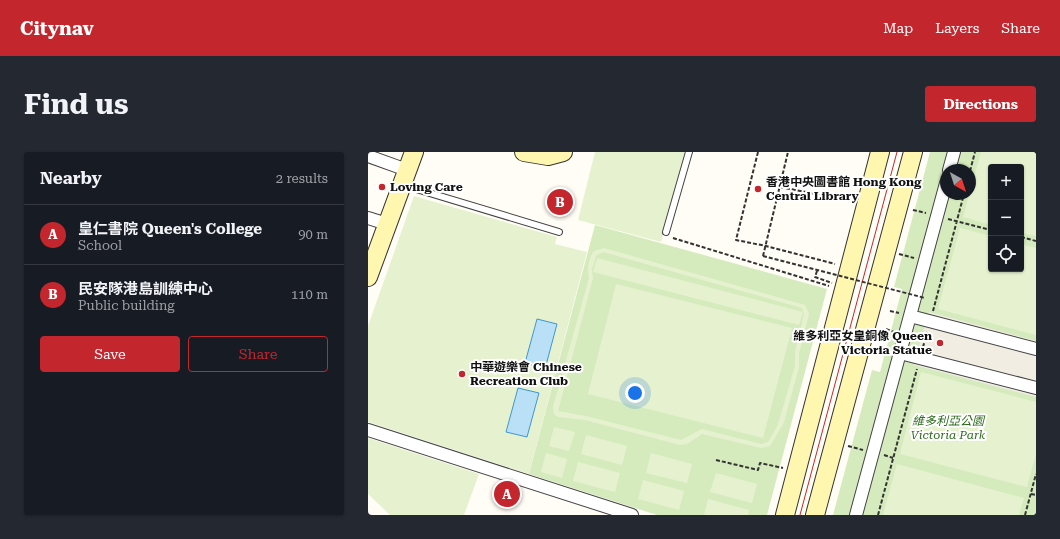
<!DOCTYPE html>
<html lang="en">
<head>
<meta charset="utf-8">
<style>
	:root { --surface:#171b24; --page:#242831; --text:#f1f3f6; --muted:#9ea1a6; --line:#363941; --accent:#c4262e }
	body { margin:0; font-family:"Roboto Serif","Noto Sans TC",serif; background:var(--page); color:var(--text) }
	.controls { position:absolute; right:12px; top:12px; display:grid; overflow:hidden; border-radius:4px; box-shadow:0 1px 3px #0004 }
	.controls button { width:36px; height:36px; display:grid; place-items:center; padding:0; border:0; border-bottom:1px solid var(--line); background:var(--surface); color:var(--text); font:20px sans-serif }
	.compass { position:absolute; left:572px; top:12px; width:36px; height:36px; border-radius:50%; background:var(--surface); box-shadow:0 1px 3px #0004; rotate:141deg }
	.you { position:absolute; left:267px; top:241px; width:14px; height:14px; margin:-10px; border:3px solid #fff; border-radius:50%; background:#1a73e8; box-shadow:0 0 0 6px #1a73e833 }
	.badge { display:grid; place-items:center; width:26px; height:26px; border-radius:50%; background:var(--accent); color:#fff; font-size:13px; font-weight:700 }
	.pin { position:absolute; translate:-50% -50%; border:2px solid #fff; box-shadow:0 1px 4px #0006 }
	.list { margin:0; padding:0; list-style:none }
	h2 { display:flex; justify-content:space-between; align-items:center; height:52px; margin:0; padding:0 16px; font-size:17px }
	h2 small { font-size:13px; font-weight:400; color:var(--muted) }
	.list li { display:grid; grid-template-columns:26px 1fr auto; gap:12px; align-items:center; box-sizing:border-box; height:60px; padding:0 16px; border-top:1px solid var(--line) }
	.list b { display:block; font-size:15px; white-space:nowrap }
	.list p { margin:0; font-size:13px; white-space:nowrap; color:var(--muted) }
	.list em { font-size:13px; font-style:normal; color:var(--muted) }
	.actions { display:flex; gap:8px; padding:12px 16px }
	.actions a { flex:1; padding:9px 0; border:1px solid var(--accent); border-radius:4px; text-align:center; font-size:14px; color:var(--accent) }
	.actions .main { background:var(--accent); color:#fff }
	.icon { flex:none; width:22px; height:22px; fill:none; stroke:currentColor; stroke-width:2; stroke-linecap:round; stroke-linejoin:round }
	.map { position:relative; flex:none; width:668px; height:363px; overflow:hidden; border-radius:4px }
	header { display:flex; align-items:center; gap:24px; box-sizing:border-box; height:56px; padding:0 20px; background:var(--accent); color:#fff }
	header strong { font-size:19px }
	nav { display:flex; gap:22px; margin-inline-start:auto; font-size:14px }
	.intro { display:flex; align-items:center; justify-content:space-between; box-sizing:border-box; height:96px; padding:0 24px }
	h1 { margin:0; font-size:28px }
	.button { padding:10px 18px; border-radius:4px; background:var(--accent); color:#fff; font-size:14px; font-weight:700 }
	main { display:flex; gap:24px; padding:0 24px }
	aside { flex:1; background:var(--surface); border-radius:4px; box-shadow:0 1px 3px #0004 }
	.map>svg:first-child { display:block }
	.green { fill:#d5ebbd; fill-rule:evenodd }
	.pitch { fill:#e6f2cf; fill-rule:evenodd }
	.plaza { fill:#f1ede2 }
	.water { fill:#b9e0f7; stroke:#3f96cf }
	.lines { fill:none; stroke-linecap:round; stroke-linejoin:round }
	.lane-casing { stroke:#444; stroke-width:8 }
	.street-casing { stroke:#444; stroke-width:14 }
	.secondary-casing { stroke:#333; stroke-width:20 }
	.path { stroke:#333; stroke-width:2; stroke-dasharray:4 2; stroke-linecap:butt }
	.lane { stroke:#fff; stroke-width:6 }
	.street { stroke:#fff; stroke-width:12 }
	.secondary { stroke:#fff6b0; stroke-width:18 }
	.tram { stroke:#c4262e; stroke-width:1 }
	.path-bridge { stroke:#333; stroke-width:2; stroke-dasharray:4 2; stroke-linecap:butt }
	.poi-dot { fill:#c4262e; stroke:#fff; stroke-width:1.5 }
	.labels { text-anchor:middle; stroke-width:4; stroke-linejoin:round; paint-order:stroke }
	.poi-label { font-size:12px; font-weight:bold; fill:#111; stroke:#fff; text-anchor:start }
	.park-label { font-size:12px; font-style:italic; fill:#2f6b1f; stroke:#fff }
</style>
</head>
<body>
<header>
<strong>Citynav</strong>
<nav><a>Map</a><a>Layers</a><a>Share</a></nav>
</header>
<div class="intro"><h1>Find us</h1><a class="button">Directions</a></div>
<main>
<aside>
<h2>Nearby<small>2 results</small></h2>
<ul class="list">
<li><span class="badge">A</span><div><b>皇仁書院 Queen's College</b><p>School</p></div><em>90 m</em></li>
<li><span class="badge">B</span><div><b>民安隊港島訓練中心</b><p>Public building</p></div><em>110 m</em></li>
</ul>
<div class="actions"><a class="main">Save</a><a>Share</a></div>
</aside>
<div class="map">
<svg width="668" height="363" viewBox="0 0 668 363">
	<rect width="100%" height="100%" fill="#fffdf5"/>
	<path class="green" d="M 562,0 L 668,0 L 668,363 L 465,363 L 504,218 L 512,220 L 534,137 L 526,135 ZM 623,15 L 653,15 L 653,117 L 623,117 ZM 578,18 L 602,18 L 602,42 L 578,42 Z
		M 227,73 L 459,137 L 399,363 L 289,363 L 161,322 Z"/>
	<path class="pitch" d="M 227,0 L 317,0 L 293,90 L 210,68 Z
		M 613,0 L 668,0 L 668,84 L 653,81 L 653,15 L 623,15 L 623,73 L 595,65 Z
		M 46,44 L 189,85 L 187,92 L 219,100 L 161,322 L 0,270 L 0,174 Z
		M 592,76 L 623,84 L 623,117 L 653,117 L 653,92 L 668,96 L 668,183 L 570,157 Z
		M 236,96 L 437,153 L 441,162 L 431,201 L 431,215 L 416,270 L 402,294 L 393,296 L 334,282 L 319,292 L 312,293 L 217,268 L 190,265 L 186,262 L 185,255 L 221,126 C 219,117 220,107 226,99 ZM 235,100 L 434,156 L 436,162 L 427,200 L 427,214 L 413,262 L 409,275 L 400,290 L 393,292 L 334,277 L 313,288 L 218,264 L 190,259 L 225,126 L 224,118 L 228,104 Z
		M 229,106 L 435,160 L 431,173 L 225,120 Z
		M 248,132 L 424,176 L 395,286 L 220,242 Z
		M 553,220 L 668,250 L 668,302 L 659,335 L 532,302 Z
		M 186,275 L 207,280 L 201,299 L 181,294 Z
		M 218,283 L 259,294 L 254,313 L 213,302 Z
		M 0,286 L 111,322 L 96,363 L 22,363 L 0,342 Z
		M 178,301 L 199,307 L 194,326 L 173,320 Z
		M 283,301 L 324,312 L 319,331 L 278,321 Z
		M 210,310 L 252,321 L 247,340 L 205,329 Z
		M 529,312 L 656,346 L 651,363 L 515,363 Z
		M 348,321 L 389,332 L 384,351 L 342,340 Z
		M 275,328 L 316,339 L 311,358 L 270,347 Z
		M 340,347 L 381,358 L 380,363 L 336,363 Z"/>
	<path class="plaza" d="M 561,160 L 668,189 L 668,245 L 546,213 Z"/>
	<path class="water" d="M 169,167 L 189,172 L 177,217 L 157,211 Z
		M 150,236 L 171,241 L 159,285 L 138,280 Z"/>
	<g class="lines">
		<g class="lane-casing">
			<path id="lane" d="M 35,33 L 191,80
				M 298,80 L 321,0"/>
		</g>
		<g class="street-casing">
			<path id="street" d="M 0,4 L 39,18
				M 581,18 L 586,0
				M 0,66 L 19,72
				M 542,164 L 668,197
				M 532,201 L 668,236
				M 0,278 L 264,363
				M 488,363 L 578,31"/>
		</g>
		<g class="secondary-casing">
			<path id="secondary" d="M 156,0 L 180,4 L 195,0
				M 0,125 L 46,0
				M 417,363 L 512,0
				M 447,363 L 545,0"/>
		</g>
		<path class="path" d="M 390,0 L 368,88 L 398,94 L 467,112
			M 602,19 L 607,0
			M 412,35 L 484,49
			M 545,58 L 558,61
			M 580,67 L 623,78
			M 653,85 L 668,89
			M 305,86 L 461,134
			M 531,102 L 546,106
			M 395,104 L 420,0
			M 449,119 L 447,125 L 464,131
			M 522,159 L 531,161
			M 565,159 L 596,42
			M 518,177 L 526,180
			M 513,195 L 522,198
			M 555,195 L 559,180
			M 480,294 L 495,298
			M 516,303 L 525,306
			M 348,308 L 390,318 L 392,311 L 415,316
			M 663,342 L 668,343
			M 510,363 L 549,217
			M 657,363 L 668,322"/>
		<use href="#lane" class="lane"/>
		<use href="#street" class="street"/>
		<use href="#secondary" class="secondary"/>
		<path class="tram" d="M 432,363 L 529,0"/>
		<path class="path-bridge" d="M 395,104 L 557,146"/>
	</g>
	<g class="poi-dot">
		<circle cx="14" cy="35" r="4"/>
		<circle cx="390" cy="37" r="4"/>
		<circle cx="572" cy="191" r="4"/>
		<circle cx="94" cy="222" r="4"/>
	</g>
	<g class="labels">
		<g class="poi-label">
			<text x="398" y="34">香港中央圖書館 Hong Kong<tspan x="398" dy="14">Central Library</tspan></text>
			<text x="22" y="39">Loving Care</text>
			<text x="564" y="188" text-anchor="end">維多利亞女皇銅像 Queen<tspan x="564" dy="14">Victoria Statue</tspan></text>
			<text x="102" y="219">中華遊樂會 Chinese<tspan x="102" dy="14">Recreation Club</tspan></text>
		</g>
		<g class="park-label">
			<text x="580" y="273">維多利亞公園<tspan x="580" dy="14">Victoria Park</tspan></text>
		</g>
	</g>
</svg>
<div class="controls">
<button>+</button>
<button>−</button>
<button><svg class="icon" aria-label="locate" viewBox="0 0 24 24"><circle cx="12" cy="12" r="6"/><path d="M12 2v4M12 18v4M2 12h4M18 12h4"/></svg></button>
</div>
<svg class="compass" viewBox="-18 -18 36 36"><path d="M0-13l5 13h-10z" fill="#e53935"/><path d="M0 13l5-13h-10z" fill="#9ea1a6"/></svg>
<div class="you"></div>
<div class="pin badge" style="left:139px;top:342px">A</div>
<div class="pin badge" style="left:192px;top:50px">B</div>
</div>
</main>
</body>
</html>
